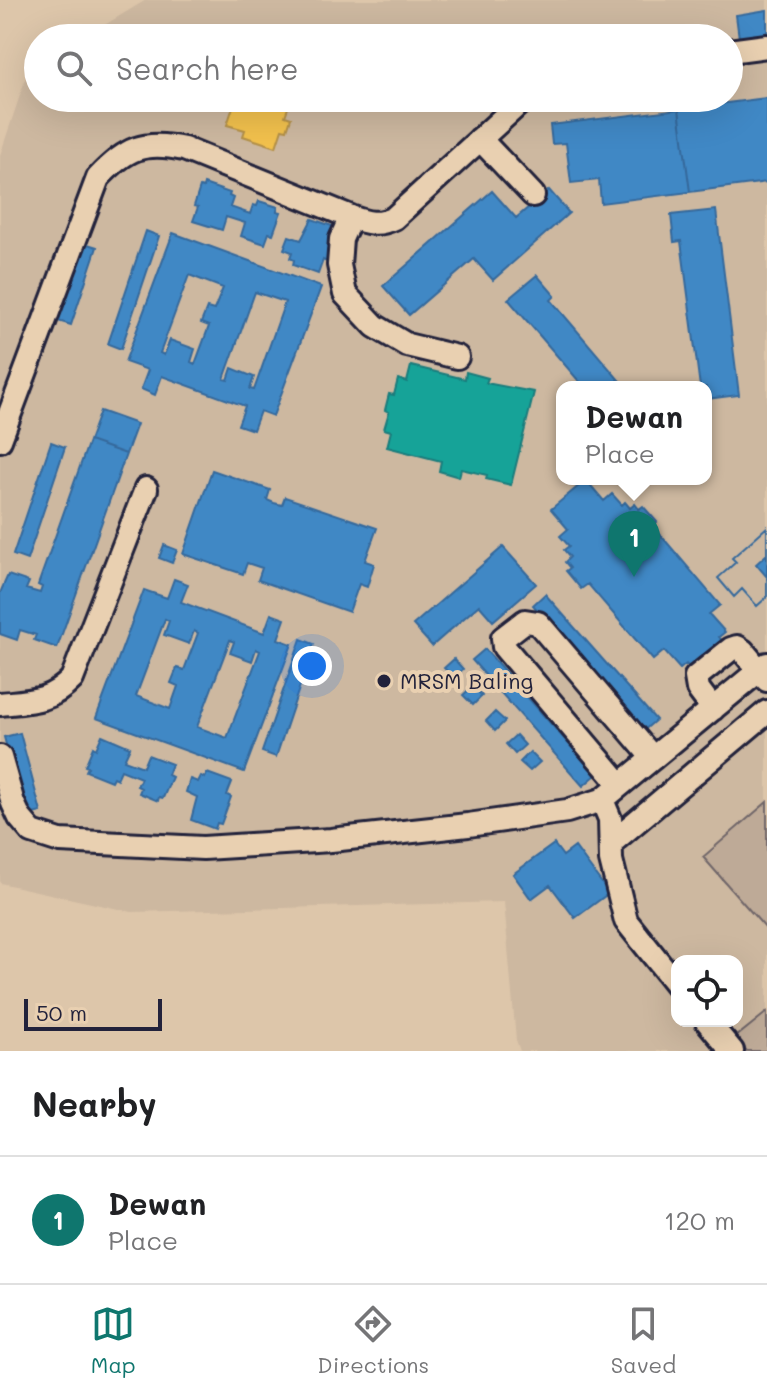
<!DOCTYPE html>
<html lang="en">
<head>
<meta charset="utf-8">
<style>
	:root { --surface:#fff; --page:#f6f6f6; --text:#202124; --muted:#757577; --line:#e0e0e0; --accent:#0f766e }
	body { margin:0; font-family:Mali,sans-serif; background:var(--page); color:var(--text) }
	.controls { position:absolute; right:24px; bottom:24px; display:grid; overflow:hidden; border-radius:16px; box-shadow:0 8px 32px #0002 }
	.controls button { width:72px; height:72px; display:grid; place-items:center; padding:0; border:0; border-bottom:2px solid var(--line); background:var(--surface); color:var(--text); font:40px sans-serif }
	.scale { position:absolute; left:24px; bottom:20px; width:138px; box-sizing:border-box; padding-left:8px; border:4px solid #22223b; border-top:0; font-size:22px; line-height:28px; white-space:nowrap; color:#22223b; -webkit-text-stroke:6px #e9d0b1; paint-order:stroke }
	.you { position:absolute; left:312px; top:666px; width:28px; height:28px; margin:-20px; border:6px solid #fff; border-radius:50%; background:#1a73e8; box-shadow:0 0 0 12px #1a73e833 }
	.badge { display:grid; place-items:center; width:52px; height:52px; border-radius:50%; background:var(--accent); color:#fff; font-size:26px; font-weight:700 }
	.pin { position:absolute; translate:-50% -66px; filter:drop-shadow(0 2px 4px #0008) }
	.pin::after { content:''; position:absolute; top:42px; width:28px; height:24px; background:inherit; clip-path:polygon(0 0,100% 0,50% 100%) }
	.popup { position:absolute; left:556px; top:381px; width:156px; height:104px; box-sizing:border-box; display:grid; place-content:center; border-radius:16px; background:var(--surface); filter:drop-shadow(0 2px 6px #0005); font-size:26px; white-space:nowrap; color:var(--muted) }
	.popup b { font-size:30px; color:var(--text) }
	.popup::after { content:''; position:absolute; left:50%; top:100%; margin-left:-16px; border:16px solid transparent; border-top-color:var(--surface) }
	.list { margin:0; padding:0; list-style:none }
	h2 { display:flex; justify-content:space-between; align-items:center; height:104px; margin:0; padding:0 32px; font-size:34px }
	h2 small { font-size:26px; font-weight:400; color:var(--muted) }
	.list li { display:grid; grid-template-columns:52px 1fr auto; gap:24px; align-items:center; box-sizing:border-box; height:128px; padding:0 32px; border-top:2px solid var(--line) }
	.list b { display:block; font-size:30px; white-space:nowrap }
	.list p { margin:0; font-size:26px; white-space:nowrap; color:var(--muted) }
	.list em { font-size:26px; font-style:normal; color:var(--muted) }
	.icon { flex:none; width:44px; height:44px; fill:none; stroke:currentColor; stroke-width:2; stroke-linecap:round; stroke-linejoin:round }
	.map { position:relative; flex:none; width:767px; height:1051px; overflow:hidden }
	.search { position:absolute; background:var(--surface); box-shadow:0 8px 32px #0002; left:24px; right:24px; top:24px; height:88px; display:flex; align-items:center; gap:20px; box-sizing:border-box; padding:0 28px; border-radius:44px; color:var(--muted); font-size:30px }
	.sheet { height:232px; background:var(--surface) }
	nav { display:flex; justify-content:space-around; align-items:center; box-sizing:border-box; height:112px; border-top:2px solid var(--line); background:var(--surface); font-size:22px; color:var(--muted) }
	nav a { display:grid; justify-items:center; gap:4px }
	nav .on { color:var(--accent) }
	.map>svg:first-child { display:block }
	.built { fill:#cdb8a0; fill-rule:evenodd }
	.green { fill:#beaa97; stroke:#706669; stroke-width:2 }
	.homes { fill:#f2c14e; stroke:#b49148; stroke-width:2 }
	.schools { fill:#3f88c5; stroke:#36699c; stroke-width:2; fill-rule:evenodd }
	.public { fill:#17a398; stroke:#1a7c7c; stroke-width:2 }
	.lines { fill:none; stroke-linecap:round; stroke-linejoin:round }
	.minor-casing { stroke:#22223b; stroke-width:28 }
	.minor { stroke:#e9d0b1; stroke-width:22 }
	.poi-dot { fill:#22223b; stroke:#e9d0b1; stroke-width:3 }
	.labels { text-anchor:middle; stroke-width:8; stroke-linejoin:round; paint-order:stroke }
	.poi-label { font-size:22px; fill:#22223b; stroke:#e9d0b1; text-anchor:start }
</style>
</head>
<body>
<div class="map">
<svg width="767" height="1051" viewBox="0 0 767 1051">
	<rect width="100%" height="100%" fill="#ddc6aa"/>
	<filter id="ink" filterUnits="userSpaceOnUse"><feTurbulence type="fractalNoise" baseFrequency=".0125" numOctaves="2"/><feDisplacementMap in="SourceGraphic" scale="16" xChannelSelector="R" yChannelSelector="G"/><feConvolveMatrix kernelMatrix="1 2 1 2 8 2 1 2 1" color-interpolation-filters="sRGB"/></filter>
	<g filter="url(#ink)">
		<path class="built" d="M 146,0 L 767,0 L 767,1051 L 520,1051 L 516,1040 L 504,902 L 132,912 L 0,883 L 0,155 L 28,71 L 38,65 L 38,98 L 729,98 L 729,38 L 83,38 ZM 562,387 L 706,387 L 706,479 L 562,479 ZM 677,961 L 737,961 L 737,1021 L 677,1021 Z"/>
		<path class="green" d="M 767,802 L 767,930 L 703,857 Z
			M 767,1012 L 767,1051 L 747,1051 L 736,1037 Z"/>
		<path class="homes" d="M 236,98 L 291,100 L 285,116 L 291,118 L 287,130 L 282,129 L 276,147 L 243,136 L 245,130 L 227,125 Z"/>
		<path class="schools" d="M 767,10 L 767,34 L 739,38 L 736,15 Z
			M 767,98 L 767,182 L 690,192 L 679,109 Z
			M 679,109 L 690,192 L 601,203 L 599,180 L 571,183 L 566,143 L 552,144 L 550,125 Z
			M 204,184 L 230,193 L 229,196 L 233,198 L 230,207 L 250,214 L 253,205 L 257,206 L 259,201 L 278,207 L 277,211 L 281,212 L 273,234 L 269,233 L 265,244 L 241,236 L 245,223 L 226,217 L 222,230 L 193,221 L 198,207 L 194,206 L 200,187 L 203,188 Z
			M 549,190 L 569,213 L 493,280 L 474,259 L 409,315 L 383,286 L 492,191 L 516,218 Z
			M 716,210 L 739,395 L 706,399 L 706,387 L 700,387 L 681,241 L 674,242 L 671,215 Z
			M 312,219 L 335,227 L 337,235 L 327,262 L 323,260 L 318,274 L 293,265 L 294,260 L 290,258 L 292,252 L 284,249 L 289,236 L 301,240 Z
			M 146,231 L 159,236 L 121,349 L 108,344 Z
			M 173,233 L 321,287 L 273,416 L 260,411 L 253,430 L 238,425 L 245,406 L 162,376 L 155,395 L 141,389 L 148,370 L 125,362 ZM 189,275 L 223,288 L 214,310 L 207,308 L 201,323 L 209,326 L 195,364 L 191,362 L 195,349 L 170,340 L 164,355 L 160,353 ZM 255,292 L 285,302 L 254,390 L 250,389 L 254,377 L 232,368 L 228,380 L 224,379 Z
			M 81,242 L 97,247 L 71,325 L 55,320 Z
			M 537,275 L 555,296 L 551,300 L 625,387 L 584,387 L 508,299 Z
			M 430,385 L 483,397 L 470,450 L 417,438 Z
			M 100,411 L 137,424 L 126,454 L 89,441 Z
			M 89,441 L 126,454 L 57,648 L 34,640 L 36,635 L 20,630 L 17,640 L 0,634 L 0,593 L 8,575 L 29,582 L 26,589 L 40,593 L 42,587 L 38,585 Z
			M 51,442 L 65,447 L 27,560 L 13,555 Z
			M 212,470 L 270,490 L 267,500 L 274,503 L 282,505 L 285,497 L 377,528 L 365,561 L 374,564 L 367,587 L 359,584 L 349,612 L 258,580 L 262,568 L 247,563 L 243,574 L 183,554 Z
			M 586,480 L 604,501 L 612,494 L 622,505 L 625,502 L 630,508 L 635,504 L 639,509 L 643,506 L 657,522 L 653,526 L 720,605 L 709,614 L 725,632 L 719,637 L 724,643 L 692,670 L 686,664 L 680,669 L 664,651 L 653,660 L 588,584 L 581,589 L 566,571 L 570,568 L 565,562 L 570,557 L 564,550 L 569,546 L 560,536 L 568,529 L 551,509 Z
			M 767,527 L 767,597 L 757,606 L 742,589 L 734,597 L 718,578 L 736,562 L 732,558 Z
			M 767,527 L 767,597 L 757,606 L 742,589 L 734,597 L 718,578 L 736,562 L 732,558 Z
			M 164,545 L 177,550 L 172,563 L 159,558 Z
			M 503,547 L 536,584 L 493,621 L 479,605 L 432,646 L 413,625 Z
			M 767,554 L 767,577 L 756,564 Z
			M 174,579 L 188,584 L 181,602 L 264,633 L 271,614 L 285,619 L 278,639 L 292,644 L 244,772 L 96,718 L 144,590 L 167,598 ZM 165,619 L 169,621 L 164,635 L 189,644 L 194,631 L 198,633 L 184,670 L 177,668 L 171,683 L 178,686 L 170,709 L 136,696 ZM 230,640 L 234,642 L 230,653 L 252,661 L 256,649 L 260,651 L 227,738 L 197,727 Z
			M 545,594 L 656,720 L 643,731 L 533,605 Z
			M 301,639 L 314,644 L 276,757 L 262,752 Z
			M 485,649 L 596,775 L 583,786 L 472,660 Z
			M 454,659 L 463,669 L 454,678 L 444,668 Z
			M 473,686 L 482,696 L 473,705 L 463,695 Z
			M 495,712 L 505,721 L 495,731 L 486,721 Z
			M 20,733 L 41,812 L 25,816 L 4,737 Z
			M 102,735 L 130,747 L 124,760 L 143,767 L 148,755 L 172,764 L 168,775 L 172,777 L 163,798 L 159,797 L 158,801 L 139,793 L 141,788 L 137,786 L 141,778 L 121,770 L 117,779 L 113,777 L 111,781 L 86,771 L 88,767 L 85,766 L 93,747 L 96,749 Z
			M 516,735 L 525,745 L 515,754 L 506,744 Z
			M 530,752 L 540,762 L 530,771 L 520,762 Z
			M 207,773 L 232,782 L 227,795 L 231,797 L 221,824 L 217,823 L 215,829 L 191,820 L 197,797 L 186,792 L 190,779 L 198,782 L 201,776 L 205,778 Z
			M 554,844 L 563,856 L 575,847 L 609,893 L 575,918 L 550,885 L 531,899 L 513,874 Z"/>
		<path class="public" d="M 411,366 L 465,379 L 466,372 L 488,378 L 486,383 L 534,392 L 511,485 L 486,479 L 487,475 L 461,469 L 459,477 L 439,471 L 441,461 L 387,447 L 391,431 L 384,429 L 389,412 L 385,410 L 389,394 L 394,395 L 398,379 L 407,382 Z"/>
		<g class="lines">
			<g class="minor-casing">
				<path id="minor" d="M 729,51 L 767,46
					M 480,139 L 533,195
					M 351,217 L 341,239 L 339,265 L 345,294 L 375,326 L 407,345 L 457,357
					M 0,440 L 98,178 C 126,148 144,140 184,149 L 351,217 C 367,223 378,226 394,218 L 525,98
					M 0,704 C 30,701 50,702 72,679 L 146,489
					M 713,709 L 698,689 L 696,677 L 731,649 L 737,647 L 743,651 L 767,680
					M 0,757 L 13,803 L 20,818 L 32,832 L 60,841 L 203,848 L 331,840 L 468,825 L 567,811 L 602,800 L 767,664
					M 620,784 L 504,647 L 503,638 L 525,621 L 538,623 L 653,758
					M 602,800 L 610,819 L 611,860 L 626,921 L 677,985
					M 611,843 L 767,712
					M 707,1021 L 732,1051"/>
			</g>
			<use href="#minor" class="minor"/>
		</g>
	</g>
	<circle class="poi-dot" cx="384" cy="681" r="8"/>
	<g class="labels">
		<g class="poi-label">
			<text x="400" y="689">MRSM Baling</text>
		</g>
	</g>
</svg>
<div class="controls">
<button><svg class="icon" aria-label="locate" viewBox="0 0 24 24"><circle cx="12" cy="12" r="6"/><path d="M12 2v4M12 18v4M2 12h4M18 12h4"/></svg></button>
</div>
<div class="scale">50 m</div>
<div class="you"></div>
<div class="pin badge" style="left:634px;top:577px">1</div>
<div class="popup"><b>Dewan</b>Place</div>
<div class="search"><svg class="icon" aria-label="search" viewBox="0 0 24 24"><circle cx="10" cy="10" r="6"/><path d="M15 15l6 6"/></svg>Search here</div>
</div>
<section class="sheet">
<h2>Nearby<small></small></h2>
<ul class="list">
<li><span class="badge">1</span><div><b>Dewan</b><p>Place</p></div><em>120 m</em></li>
</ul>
</section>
<nav>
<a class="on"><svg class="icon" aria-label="map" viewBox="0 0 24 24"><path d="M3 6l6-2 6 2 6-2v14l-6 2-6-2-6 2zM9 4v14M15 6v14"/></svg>Map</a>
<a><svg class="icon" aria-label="directions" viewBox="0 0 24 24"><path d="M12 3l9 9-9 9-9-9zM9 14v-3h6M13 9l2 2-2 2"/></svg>Directions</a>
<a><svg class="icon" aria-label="saved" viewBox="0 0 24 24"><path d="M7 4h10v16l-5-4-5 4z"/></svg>Saved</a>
</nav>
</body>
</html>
